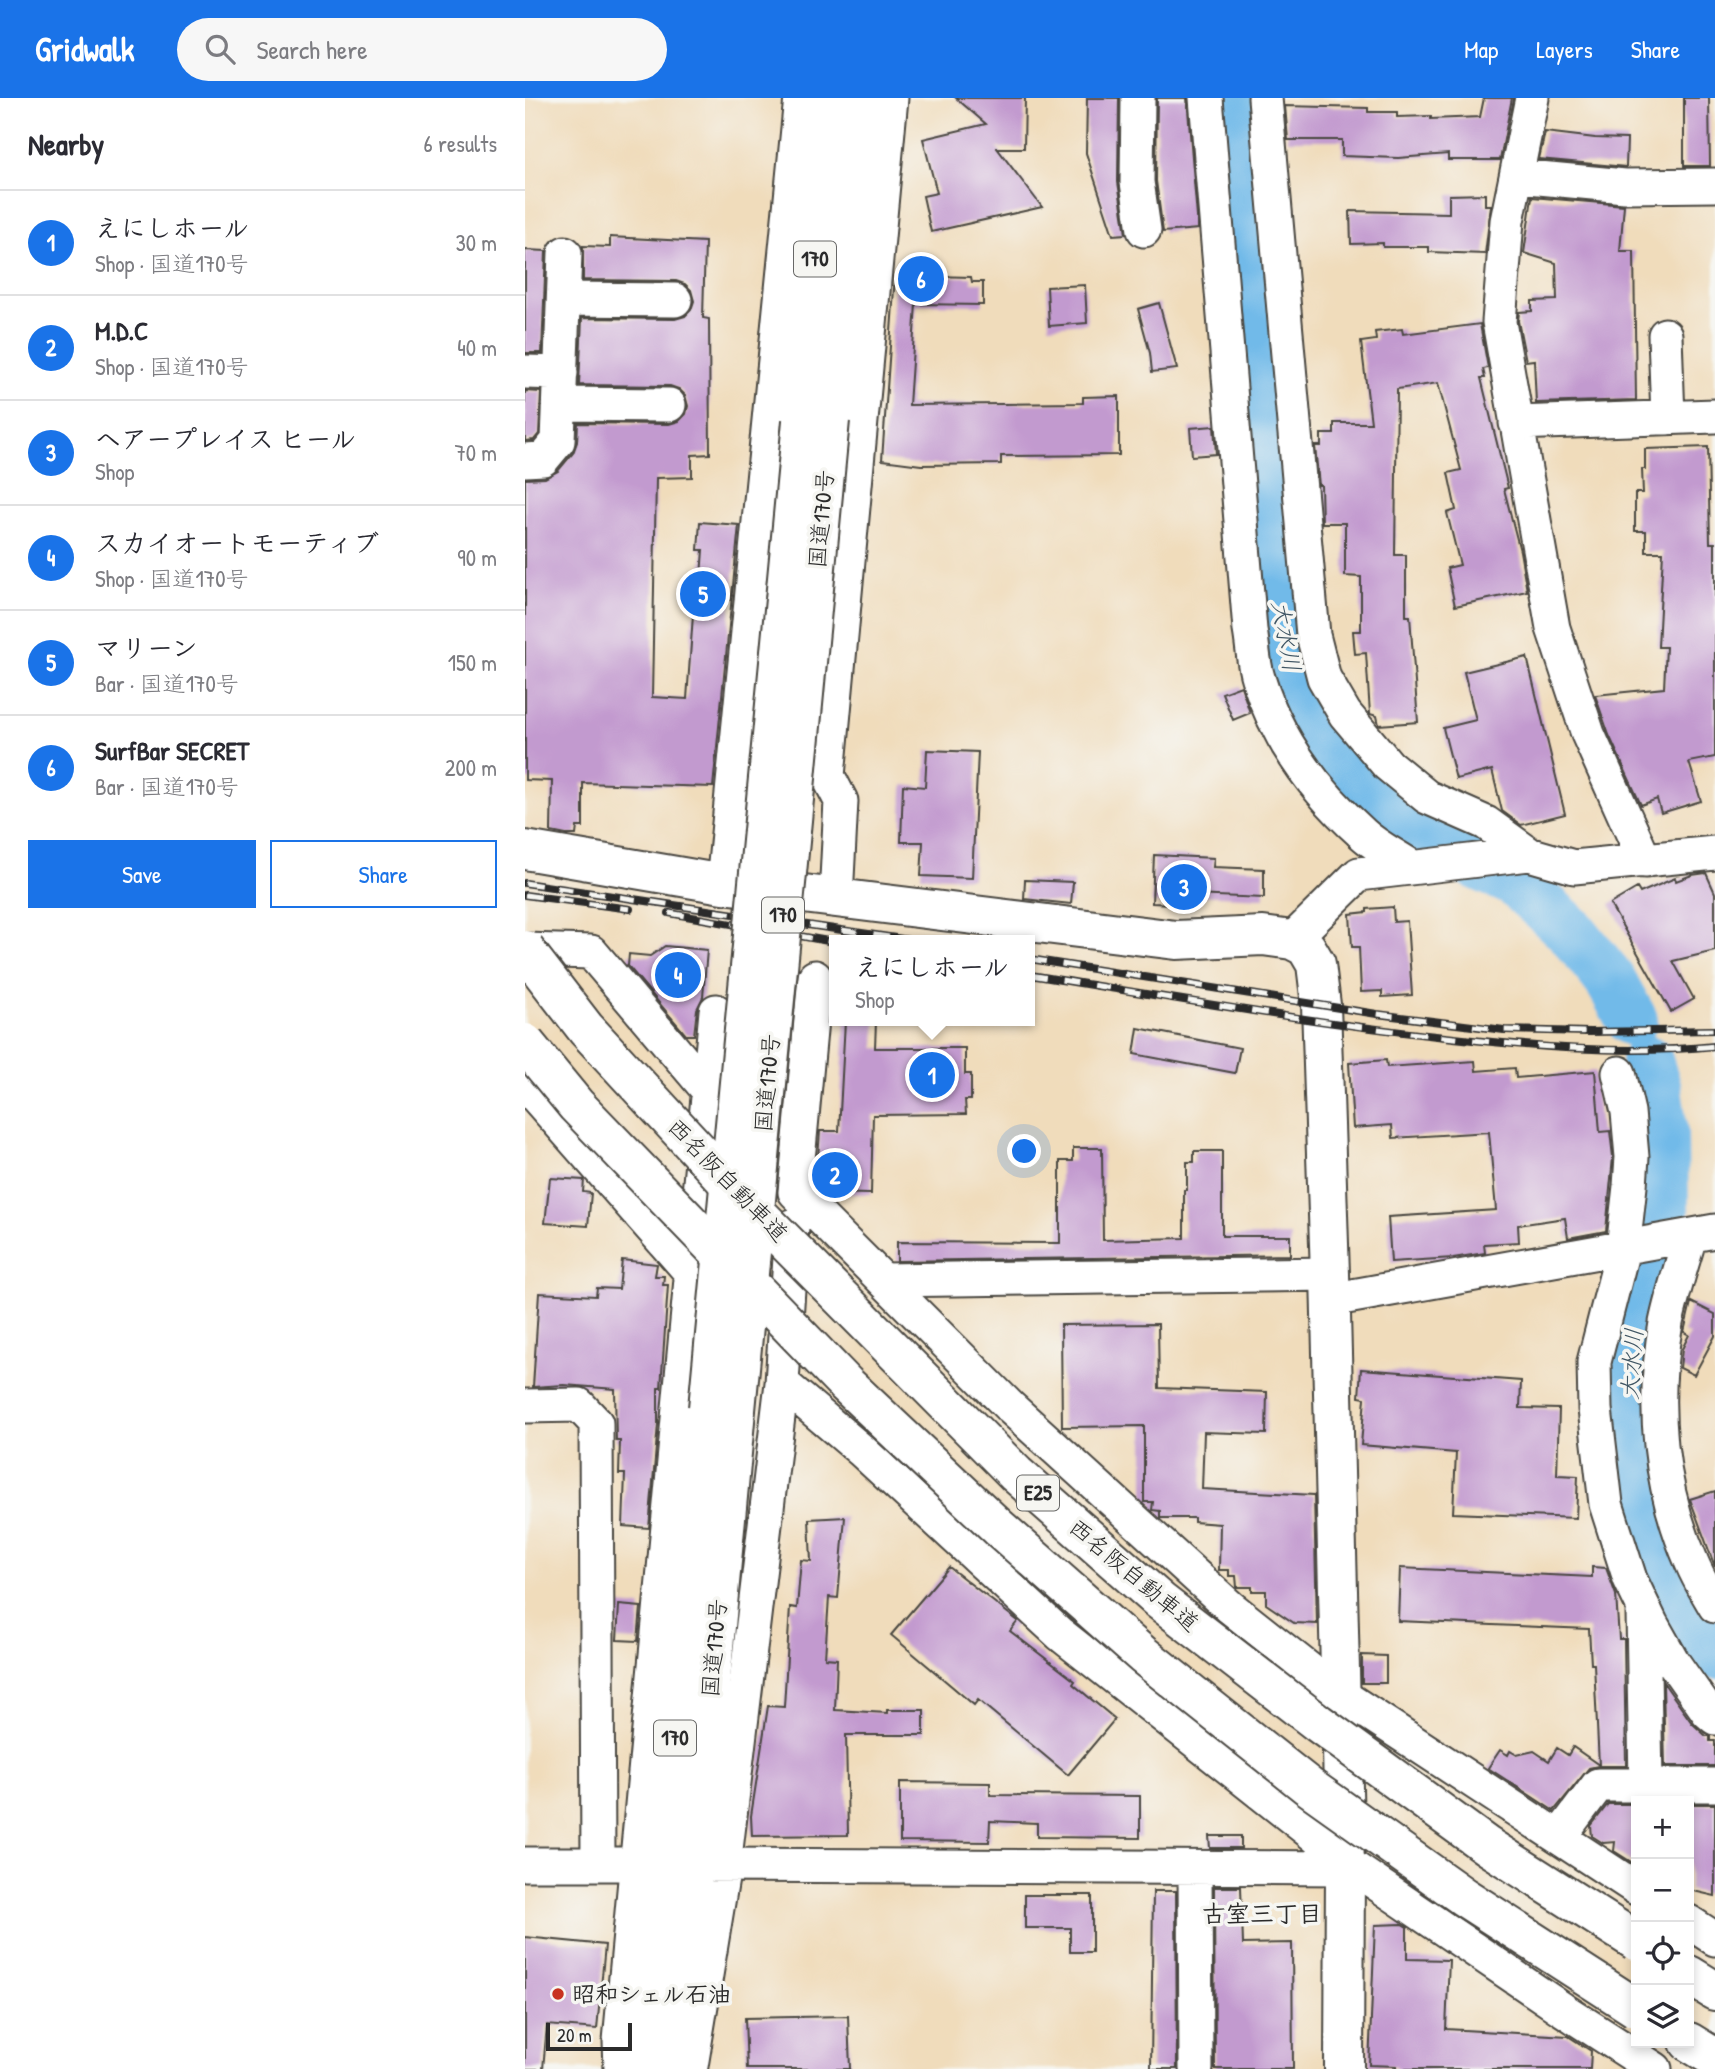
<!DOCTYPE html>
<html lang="en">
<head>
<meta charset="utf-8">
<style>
	:root { --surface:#fff; --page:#f7f7f7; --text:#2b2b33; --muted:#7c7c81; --line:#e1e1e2; --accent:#1a73e8 }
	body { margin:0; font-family:"Patrick Hand","Klee One",sans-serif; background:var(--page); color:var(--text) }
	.controls { position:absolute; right:21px; bottom:21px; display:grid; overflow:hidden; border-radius:0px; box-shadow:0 4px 10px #0003 }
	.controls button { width:63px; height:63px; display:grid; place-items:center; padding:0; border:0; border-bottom:2px solid var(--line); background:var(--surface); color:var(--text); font:35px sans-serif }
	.scale { position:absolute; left:21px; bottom:18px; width:86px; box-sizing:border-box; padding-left:7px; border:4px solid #2b2b2b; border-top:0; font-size:19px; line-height:24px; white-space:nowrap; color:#2b2b2b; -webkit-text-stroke:5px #f6f6f2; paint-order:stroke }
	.you { position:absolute; left:500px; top:1054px; width:24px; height:24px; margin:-18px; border:5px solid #fff; border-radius:50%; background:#1a73e8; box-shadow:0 0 0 10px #1a73e833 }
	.badge { display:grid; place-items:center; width:46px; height:46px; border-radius:50%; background:var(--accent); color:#fff; font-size:23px; font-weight:700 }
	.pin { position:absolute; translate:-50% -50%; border:4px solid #fff; box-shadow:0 2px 7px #0006 }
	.popup { position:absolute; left:304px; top:837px; width:206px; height:91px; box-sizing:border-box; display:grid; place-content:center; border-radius:0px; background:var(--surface); filter:drop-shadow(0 2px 5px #0005); font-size:23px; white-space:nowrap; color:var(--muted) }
	.popup b { font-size:26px; color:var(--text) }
	.popup::after { content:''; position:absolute; left:50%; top:100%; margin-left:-14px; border:14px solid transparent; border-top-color:var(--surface) }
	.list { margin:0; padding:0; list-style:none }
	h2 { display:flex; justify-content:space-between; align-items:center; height:91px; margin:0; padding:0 28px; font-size:30px }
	h2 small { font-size:23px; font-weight:400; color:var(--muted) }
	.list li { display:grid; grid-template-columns:46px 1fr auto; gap:21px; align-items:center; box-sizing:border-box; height:105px; padding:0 28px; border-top:2px solid var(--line) }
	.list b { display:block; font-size:26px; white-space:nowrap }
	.list p { margin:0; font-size:23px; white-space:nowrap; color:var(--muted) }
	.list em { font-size:23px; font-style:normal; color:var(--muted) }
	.actions { display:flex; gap:14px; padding:21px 28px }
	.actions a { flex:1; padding:16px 0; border:2px solid var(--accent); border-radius:0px; text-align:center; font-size:24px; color:var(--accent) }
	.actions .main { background:var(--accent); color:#fff }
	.icon { flex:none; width:38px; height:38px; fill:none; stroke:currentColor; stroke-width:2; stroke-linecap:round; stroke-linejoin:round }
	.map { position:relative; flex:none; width:1190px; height:1971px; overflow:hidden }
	header { display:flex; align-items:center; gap:42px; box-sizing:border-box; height:98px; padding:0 35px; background:var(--accent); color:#fff }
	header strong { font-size:33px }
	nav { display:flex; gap:38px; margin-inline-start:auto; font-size:24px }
	.search { width:490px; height:63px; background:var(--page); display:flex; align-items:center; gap:18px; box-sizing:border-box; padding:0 24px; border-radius:38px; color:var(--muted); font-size:26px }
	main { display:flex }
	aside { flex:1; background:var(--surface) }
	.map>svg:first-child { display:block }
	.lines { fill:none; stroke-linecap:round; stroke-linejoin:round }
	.river { stroke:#71bae9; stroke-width:52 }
	.building { fill:#c29acf }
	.minor-casing { stroke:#494641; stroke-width:37 }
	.tertiary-casing { stroke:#494641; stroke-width:42 }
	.trunk-casing { stroke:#494641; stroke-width:42 }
	.motorway-casing { stroke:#494641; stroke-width:42 }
	.minor { stroke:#fff; stroke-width:33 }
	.tertiary { stroke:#fff; stroke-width:38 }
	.trunk { stroke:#fff; stroke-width:38 }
	.motorway { stroke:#fff; stroke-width:38 }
	.rail-casing { stroke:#2b2b2b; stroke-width:8 }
	.rail { stroke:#f6f6f2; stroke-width:5; stroke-dasharray:16; stroke-linecap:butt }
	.trunk-bridge-casing { stroke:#494641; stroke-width:42; stroke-linecap:butt }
	.motorway-bridge-casing { stroke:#494641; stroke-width:42; stroke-linecap:butt }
	.trunk-bridge { stroke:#fff; stroke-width:38 }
	.motorway-bridge { stroke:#fff; stroke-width:38 }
	.poi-dot { fill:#c8321e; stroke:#f6f6f2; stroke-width:2.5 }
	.labels { text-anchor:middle; stroke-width:7; stroke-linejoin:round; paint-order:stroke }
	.shield { fill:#f6f6f2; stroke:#686867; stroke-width:2 }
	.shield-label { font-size:21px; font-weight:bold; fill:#2b2b2b }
	.street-label { font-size:23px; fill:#2b2b2b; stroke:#f6f6f2 }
	.poi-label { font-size:23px; font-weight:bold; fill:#2b2b2b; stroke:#f6f6f2; text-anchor:start }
	.water-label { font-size:24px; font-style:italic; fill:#405664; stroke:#f6f6f2 }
	.neighbourhood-label { font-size:24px; font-weight:bold; fill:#2b2b2b; stroke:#f6f6f2 }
</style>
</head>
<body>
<header>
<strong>Gridwalk</strong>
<div class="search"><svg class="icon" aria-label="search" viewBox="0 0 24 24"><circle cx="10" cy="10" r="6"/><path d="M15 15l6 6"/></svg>Search here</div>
<nav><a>Map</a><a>Layers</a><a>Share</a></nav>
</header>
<main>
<aside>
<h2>Nearby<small>6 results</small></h2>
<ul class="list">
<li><span class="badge">1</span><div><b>えにしホール</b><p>Shop · 国道170号</p></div><em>30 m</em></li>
<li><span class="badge">2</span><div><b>M.D.C</b><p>Shop · 国道170号</p></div><em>40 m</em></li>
<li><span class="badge">3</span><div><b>ヘアープレイス ヒール</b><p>Shop</p></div><em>70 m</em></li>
<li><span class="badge">4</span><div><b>スカイオートモーティブ</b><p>Shop · 国道170号</p></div><em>90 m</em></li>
<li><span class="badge">5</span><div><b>マリーン</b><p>Bar · 国道170号</p></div><em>150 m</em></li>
<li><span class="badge">6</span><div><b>SurfBar SECRET</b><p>Bar · 国道170号</p></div><em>200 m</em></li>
</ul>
<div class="actions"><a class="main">Save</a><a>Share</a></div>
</aside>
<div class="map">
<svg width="1190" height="1971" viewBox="0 0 1190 1971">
	<rect width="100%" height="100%" fill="#f6f6f2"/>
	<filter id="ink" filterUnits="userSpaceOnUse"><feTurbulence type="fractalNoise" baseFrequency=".0143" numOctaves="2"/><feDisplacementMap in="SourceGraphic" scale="14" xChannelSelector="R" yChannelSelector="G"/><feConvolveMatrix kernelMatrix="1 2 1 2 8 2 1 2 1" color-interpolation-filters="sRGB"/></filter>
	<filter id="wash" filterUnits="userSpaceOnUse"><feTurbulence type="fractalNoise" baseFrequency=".00686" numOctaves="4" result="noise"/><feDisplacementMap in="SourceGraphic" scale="28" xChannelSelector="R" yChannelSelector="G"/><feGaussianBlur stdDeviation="1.57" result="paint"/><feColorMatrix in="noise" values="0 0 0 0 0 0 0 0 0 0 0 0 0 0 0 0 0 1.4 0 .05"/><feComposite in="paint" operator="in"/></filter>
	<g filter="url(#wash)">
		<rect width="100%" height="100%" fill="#f0dcbb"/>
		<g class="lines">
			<path class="river" d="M 711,0 L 757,533 L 771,593 L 796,643 L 833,695 L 897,741 L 990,783 L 1046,833 L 1085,882 L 1107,922
				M 1122,963 L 1131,991 L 1137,1034 L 1138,1113 L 1106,1235 L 1102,1296 L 1108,1369 L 1117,1416 L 1137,1467 L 1164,1519 L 1190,1555"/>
		</g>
		<g id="blocks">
			<path class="building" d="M 431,0 L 500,0 L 499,50 L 472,50 L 517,109 L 406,134 L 398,98 L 412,95 L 398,41 L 461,26 Z
				M 562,0 L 594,0 L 593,84 L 601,136 L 588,137 L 561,55 Z
				M 632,0 L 662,0 L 673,131 L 638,134 L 631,83 Z
				M 959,0 L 987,0 L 975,62 L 923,62 L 923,56 L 873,60 L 817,58 L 817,42 L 763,42 L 760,8 L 843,10 L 843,14 L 872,14 L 872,19 L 906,18 L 906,21 L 955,19 Z
				M 1159,0 L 1184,0 L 1185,68 L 1159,68 Z
				M 1020,34 L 1070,40 L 1102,41 L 1101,69 L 1014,61 Z
				M 960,96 L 960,107 L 966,107 L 960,156 L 904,154 L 904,149 L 858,149 L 858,145 L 826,146 L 825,113 L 924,115 L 924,97 Z
				M 1007,99 L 1099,107 L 1095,153 L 1109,153 L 1111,302 L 1011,305 L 1009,262 L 1001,263 L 993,223 L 994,214 L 1007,213 L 1007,203 L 1032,202 L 1031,165 L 999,155 Z
				M 85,139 L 180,144 L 178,220 L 184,221 L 185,356 L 167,357 L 167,379 L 131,380 L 127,599 L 162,601 L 168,517 L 173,517 L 178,452 L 173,452 L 175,424 L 214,427 L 188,689 L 58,685 L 58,729 L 52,729 L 51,737 L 41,737 L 26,734 L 27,683 L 0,682 L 0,381 L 20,380 L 33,373 L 48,355 L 52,344 L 53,325 L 144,326 L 154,323 L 161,316 L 163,308 L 160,297 L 154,291 L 145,288 L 54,287 L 57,220 L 150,221 L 160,218 L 166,212 L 169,203 L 166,192 L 160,186 L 151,183 L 58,182 L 58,148 L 85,149 Z
				M 0,152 L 21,153 L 17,255 L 0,255 Z
				M 370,177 L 446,179 L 447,184 L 458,184 L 458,207 L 391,206 L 384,307 L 558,305 L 558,299 L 594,298 L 594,357 L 476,358 L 476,366 L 396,367 L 357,362 Z
				M 560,187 L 562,225 L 524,228 L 522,189 Z
				M 634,205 L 652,271 L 627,274 L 625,255 L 613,211 Z
				M 955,226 L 963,270 L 958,271 L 960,280 L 956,280 L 983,390 L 979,391 L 995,453 L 1002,493 L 930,508 L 922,470 L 935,467 L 922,415 L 931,412 L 923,375 L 936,372 L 913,285 L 872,291 L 870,457 L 881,457 L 881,518 L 885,518 L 893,624 L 854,627 L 852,618 L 845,616 L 841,555 L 830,556 L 828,533 L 836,533 L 836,479 L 820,478 L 820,425 L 797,425 L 796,387 L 794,387 L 790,348 L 796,348 L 796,336 L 809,336 L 809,325 L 846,325 L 836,244 L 851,242 L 850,234 L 877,231 L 878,236 Z
				M 0,293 L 16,294 L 14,336 L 9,342 L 0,343 Z
				M 689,328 L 691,356 L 667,358 L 665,330 Z
				M 1183,349 L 1185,445 L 1190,445 L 1190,659 L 1164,664 L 1176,703 L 1136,715 L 1132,701 L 1116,707 L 1084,637 L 1070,597 L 1139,590 L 1141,549 L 1133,549 L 1138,454 L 1121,454 L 1121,433 L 1110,433 L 1110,395 L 1118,395 L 1117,371 L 1120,371 L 1120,351 Z
				M 1002,559 L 1040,716 L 996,727 L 977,713 L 967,672 L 931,681 L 918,630 L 951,622 L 939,574 Z
				M 716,588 L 725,615 L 708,622 L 697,595 Z
				M 402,652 L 453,654 L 447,780 L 396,778 L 398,744 L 376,744 L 378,687 L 400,689 Z
				M 629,757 L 689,760 L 688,769 L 739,771 L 739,800 L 668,797 L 668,807 L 627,805 Z
				M 1181,775 L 1190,795 L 1190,853 L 1148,863 L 1169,901 L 1146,914 L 1085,806 L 1112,790 L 1115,795 L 1150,780 L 1151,783 L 1167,777 Z
				M 500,782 L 548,784 L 546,806 L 499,801 Z
				M 868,809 L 869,824 L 882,823 L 887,897 L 857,899 L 857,893 L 836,894 L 834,849 L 827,849 L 825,816 L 842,814 L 842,811 Z
				M 140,848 L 182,852 L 178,899 L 172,911 L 169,937 L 161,937 L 103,868 L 104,856 L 125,858 Z
				M 320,923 L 351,923 L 350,950 L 440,950 L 440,976 L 446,976 L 446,1002 L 440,1002 L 441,1016 L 348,1017 L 346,1096 L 298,1095 L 291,1088 L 295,1033 L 314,1033 Z
				M 613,930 L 715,950 L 710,975 L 609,956 Z
				M 861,962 L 862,969 L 950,963 L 951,973 L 990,970 L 991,980 L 1070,973 L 1075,1034 L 1085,1033 L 1088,1059 L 1081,1133 L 1043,1140 L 1040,1120 L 993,1127 L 994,1144 L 959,1146 L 960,1155 L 928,1160 L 866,1164 L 863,1119 L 971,1112 L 964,1034 L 868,1040 L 867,1027 L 828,1030 L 824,965 Z
				M 548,1050 L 577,1050 L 578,1142 L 659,1140 L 659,1092 L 662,1092 L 662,1064 L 669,1064 L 669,1053 L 697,1053 L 697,1138 L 765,1138 L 765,1157 L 372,1163 L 372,1144 L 535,1145 L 535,1063 L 548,1063 Z
				M 25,1080 L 59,1082 L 58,1094 L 66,1095 L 63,1128 L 20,1125 Z
				M 97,1162 L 132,1166 L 130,1178 L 139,1178 L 138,1187 L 143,1187 L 136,1290 L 133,1290 L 133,1326 L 124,1430 L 98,1428 L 100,1376 L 94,1376 L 95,1343 L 91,1343 L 90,1291 L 39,1287 L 8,1289 L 14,1195 L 71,1198 L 72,1190 L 94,1191 Z
				M 1166,1204 L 1190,1216 L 1190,1238 L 1169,1277 L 1155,1270 L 1157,1251 L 1164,1237 L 1159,1234 Z
				M 633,1226 L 634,1290 L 742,1294 L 741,1336 L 679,1334 L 677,1391 L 789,1397 L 792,1526 L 769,1525 L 741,1506 L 741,1493 L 727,1493 L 727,1489 L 712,1489 L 711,1478 L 704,1478 L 704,1472 L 694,1472 L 695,1426 L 669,1424 L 669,1420 L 635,1420 L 635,1413 L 627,1412 L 628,1404 L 619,1404 L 619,1328 L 537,1329 L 536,1227 Z
				M 836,1271 L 996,1283 L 995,1310 L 1034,1311 L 1032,1377 L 1053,1378 L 1051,1420 L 928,1415 L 931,1355 L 836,1347 L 840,1300 L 834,1299 Z
				M 1190,1393 L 1190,1469 L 1165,1401 Z
				M 320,1419 L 313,1500 L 304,1499 L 300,1560 L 312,1561 L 310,1612 L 362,1615 L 362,1612 L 399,1612 L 399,1637 L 321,1637 L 323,1737 L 227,1738 L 226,1718 L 243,1608 L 259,1609 L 265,1509 L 272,1510 L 276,1462 L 286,1463 L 284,1421 Z
				M 424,1469 L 493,1523 L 485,1533 L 550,1583 L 548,1586 L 590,1621 L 543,1677 L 453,1602 L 449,1607 L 366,1537 Z
				M 1067,1469 L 1081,1470 L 1091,1497 L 1094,1541 L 1099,1541 L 1101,1668 L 1073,1668 L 1064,1670 L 1029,1713 L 963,1670 L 975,1652 L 983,1657 L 985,1653 L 992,1657 L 1009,1653 L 1024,1663 L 1032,1650 L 1043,1657 L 1048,1649 L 1074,1667 L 1069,1566 L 1066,1566 L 1064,1531 L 873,1523 L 875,1470 L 1067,1479 Z
				M 94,1507 L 116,1509 L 113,1543 L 92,1542 Z
				M 837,1557 L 861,1558 L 861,1585 L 837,1585 Z
				M 1138,1584 L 1167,1625 L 1181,1638 L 1185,1638 L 1185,1643 L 1190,1643 L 1190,1668 L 1140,1668 Z
				M 375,1684 L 465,1685 L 465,1697 L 615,1698 L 615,1740 L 512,1739 L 512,1725 L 465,1723 L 464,1744 L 375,1743 Z
				M 1083,1706 L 1111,1706 L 1111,1767 L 1089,1753 L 1090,1744 L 1078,1745 L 1067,1738 L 1066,1728 Z
				M 1164,1706 L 1190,1706 L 1190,1798 L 1164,1792 Z
				M 684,1738 L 716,1738 L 716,1750 L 685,1750 Z
				M 689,1789 L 716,1789 L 718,1846 L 767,1845 L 768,1971 L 690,1971 Z
				M 628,1793 L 651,1793 L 652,1971 L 626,1971 Z
				M 500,1797 L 567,1797 L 567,1854 L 545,1854 L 545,1830 L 500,1830 Z
				M 877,1826 L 882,1829 L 882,1861 L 924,1862 L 921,1931 L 1043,1938 L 1066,1953 L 1065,1971 L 871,1971 L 871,1968 L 844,1967 L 850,1827 Z
				M 0,1839 L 80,1847 L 72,1931 L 22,1927 L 18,1971 L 0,1971 Z
				M 323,1918 L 325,1971 L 222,1971 L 220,1920 Z"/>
		</g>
	</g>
	<g filter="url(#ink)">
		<use href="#blocks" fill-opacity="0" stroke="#494641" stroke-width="2"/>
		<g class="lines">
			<g class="minor-casing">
				<path id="minor" d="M 613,0 L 612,84 L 619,132
					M 681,0 L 725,532 C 728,548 728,565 733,580 C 752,642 790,693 838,736 C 852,749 871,758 887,769
					M 740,0 L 788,537 L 799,580 L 820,616 L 863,667 L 902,699 L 961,725 L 1004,756
					M 1007,0 L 982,123 L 974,224 L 1028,530 L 1063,636 L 1120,763
					M 992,78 L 1100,88 L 1190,87
					M 39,201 L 150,202
					M 1140,237 L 1143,320
					M 0,274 L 36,275
					M 35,306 L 144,307
					M 991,325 L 1190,318
					M 0,362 L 18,361 L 33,343 L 40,155
					M 198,786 L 276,0
					M 311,800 L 316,703 L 303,678 L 366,0
					M 767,842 L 834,776 L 1004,756 L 1049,769 L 1190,755
					M 0,852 L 66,854 L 221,1037
					M 290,879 L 270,1094 L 485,1309 L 705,1509 L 815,1596 L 1111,1790
					M 1094,975 L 1103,1014 L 1107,1059 L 1105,1088 L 1098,1151 L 1069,1264 L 1070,1311 L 1081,1406 L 1105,1481 L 1126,1525 L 1148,1564 L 1183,1614 L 1190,1620
					M 0,986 L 168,1177
					M 1165,1138 C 1157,1167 1147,1196 1141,1225 C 1126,1306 1134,1390 1167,1465 C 1173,1480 1182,1494 1190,1508
					M 358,1182 L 805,1176
					M 805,1202 L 1190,1133
					M 257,1285 L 337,1353 L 535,1536 L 789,1737 L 820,1764 L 1037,1911 L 1130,1971
					M 0,1308 L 54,1307 L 71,1325 L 73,1765
					M 1118,1515 L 1121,1687
					M 1034,1739 L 1073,1687 L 1190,1687
					M 0,1766 L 132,1766
					M 179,1767 L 820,1770
					M 670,1771 L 671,1971
					M 1164,1824 L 1190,1841
					M 166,1968 L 199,1768 L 257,1285 L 267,1128
					M 96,1971 L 95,1943 L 191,913"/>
			</g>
			<g class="tertiary-casing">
				<path id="tertiary" d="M 0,752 L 198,786 L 651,842 L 738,838 L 767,842 L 781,849 L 791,866 L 796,907 L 805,1176 L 820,1770 L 819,1971"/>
			</g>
			<g class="trunk-casing">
				<path id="trunk" d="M 305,322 L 339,0
					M 277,323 L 303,0
					M 118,1971 L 183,1310
					M 150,1971 L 211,1312"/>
			</g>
			<g class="motorway-casing">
				<path id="motorway" d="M 1164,1877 L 1190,1893
					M 1164,1944 L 1190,1960"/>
			</g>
			<use href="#minor" class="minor"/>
			<use href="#tertiary" class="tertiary"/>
			<use href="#trunk" class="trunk"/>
			<use href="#motorway" class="motorway"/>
			<g class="rail-casing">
				<path id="rail" d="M 0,785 L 384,842
					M 0,797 L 105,811
					M 144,815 L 309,844
					M 505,861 L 852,916 L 979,932 L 1065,934 L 1190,932
					M 505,877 C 643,899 781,924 920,939 C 1009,949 1100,957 1190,948"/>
			</g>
			<use href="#rail" class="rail"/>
			<g class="trunk-bridge-casing">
				<path id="trunk-bridge" d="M 183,1310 L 277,323
					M 211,1312 L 305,322"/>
			</g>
			<g class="motorway-bridge-casing">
				<path id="motorway-bridge" d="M 0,852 L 61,931 L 221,1104 L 491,1376 L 635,1503 L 793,1625 L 962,1748 L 1111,1843
					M 0,945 L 51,1007 L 321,1286 L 474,1430 L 618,1557 L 783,1688 L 939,1799 L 1111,1910"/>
			</g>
			<use href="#trunk-bridge" class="trunk-bridge"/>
			<use href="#motorway-bridge" class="motorway-bridge"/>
		</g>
	</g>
	<circle class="poi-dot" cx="33" cy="1896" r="7"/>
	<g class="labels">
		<g class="shield">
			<rect x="269" y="143.5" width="42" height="35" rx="5"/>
			<rect x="237" y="799.5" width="42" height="35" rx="5"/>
			<rect x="492" y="1377.5" width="42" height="35" rx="5"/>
			<rect x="129" y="1622.5" width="42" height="35" rx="5"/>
		</g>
		<g class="shield-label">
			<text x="290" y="168">170</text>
			<text x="258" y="824">170</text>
			<text x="513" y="1402">E25</text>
			<text x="150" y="1647">170</text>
		</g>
		<g class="street-label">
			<text transform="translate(296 421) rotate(-85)" y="8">国道170号</text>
			<text transform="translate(242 985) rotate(-85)" y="8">国道170号</text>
			<text transform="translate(203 1082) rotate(46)" y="8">西名阪自動車道</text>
			<text transform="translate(609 1477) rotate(40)" y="8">西名阪自動車道</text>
			<text transform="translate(189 1550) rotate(-85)" y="8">国道170号</text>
		</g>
		<g class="poi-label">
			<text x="47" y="1904">昭和シェル石油</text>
		</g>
		<g class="water-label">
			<text transform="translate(761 538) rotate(80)" y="8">大水川</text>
			<text transform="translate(1107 1266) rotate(-86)" y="8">大水川</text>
		</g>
		<g class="neighbourhood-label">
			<text x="737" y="1824">古室三丁目</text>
		</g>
	</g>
</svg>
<div class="controls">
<button>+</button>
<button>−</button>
<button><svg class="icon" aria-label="locate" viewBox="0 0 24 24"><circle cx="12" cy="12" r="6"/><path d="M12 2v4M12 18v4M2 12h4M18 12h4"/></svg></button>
<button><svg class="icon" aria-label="layers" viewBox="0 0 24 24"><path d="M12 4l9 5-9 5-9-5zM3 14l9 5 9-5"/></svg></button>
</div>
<div class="scale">20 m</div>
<div class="you"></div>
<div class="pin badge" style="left:407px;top:977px">1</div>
<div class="popup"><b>えにしホール</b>Shop</div>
<div class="pin badge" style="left:310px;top:1077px">2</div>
<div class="pin badge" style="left:659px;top:789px">3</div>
<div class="pin badge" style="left:153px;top:877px">4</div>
<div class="pin badge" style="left:178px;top:496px">5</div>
<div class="pin badge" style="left:396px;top:181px">6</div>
</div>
</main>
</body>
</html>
